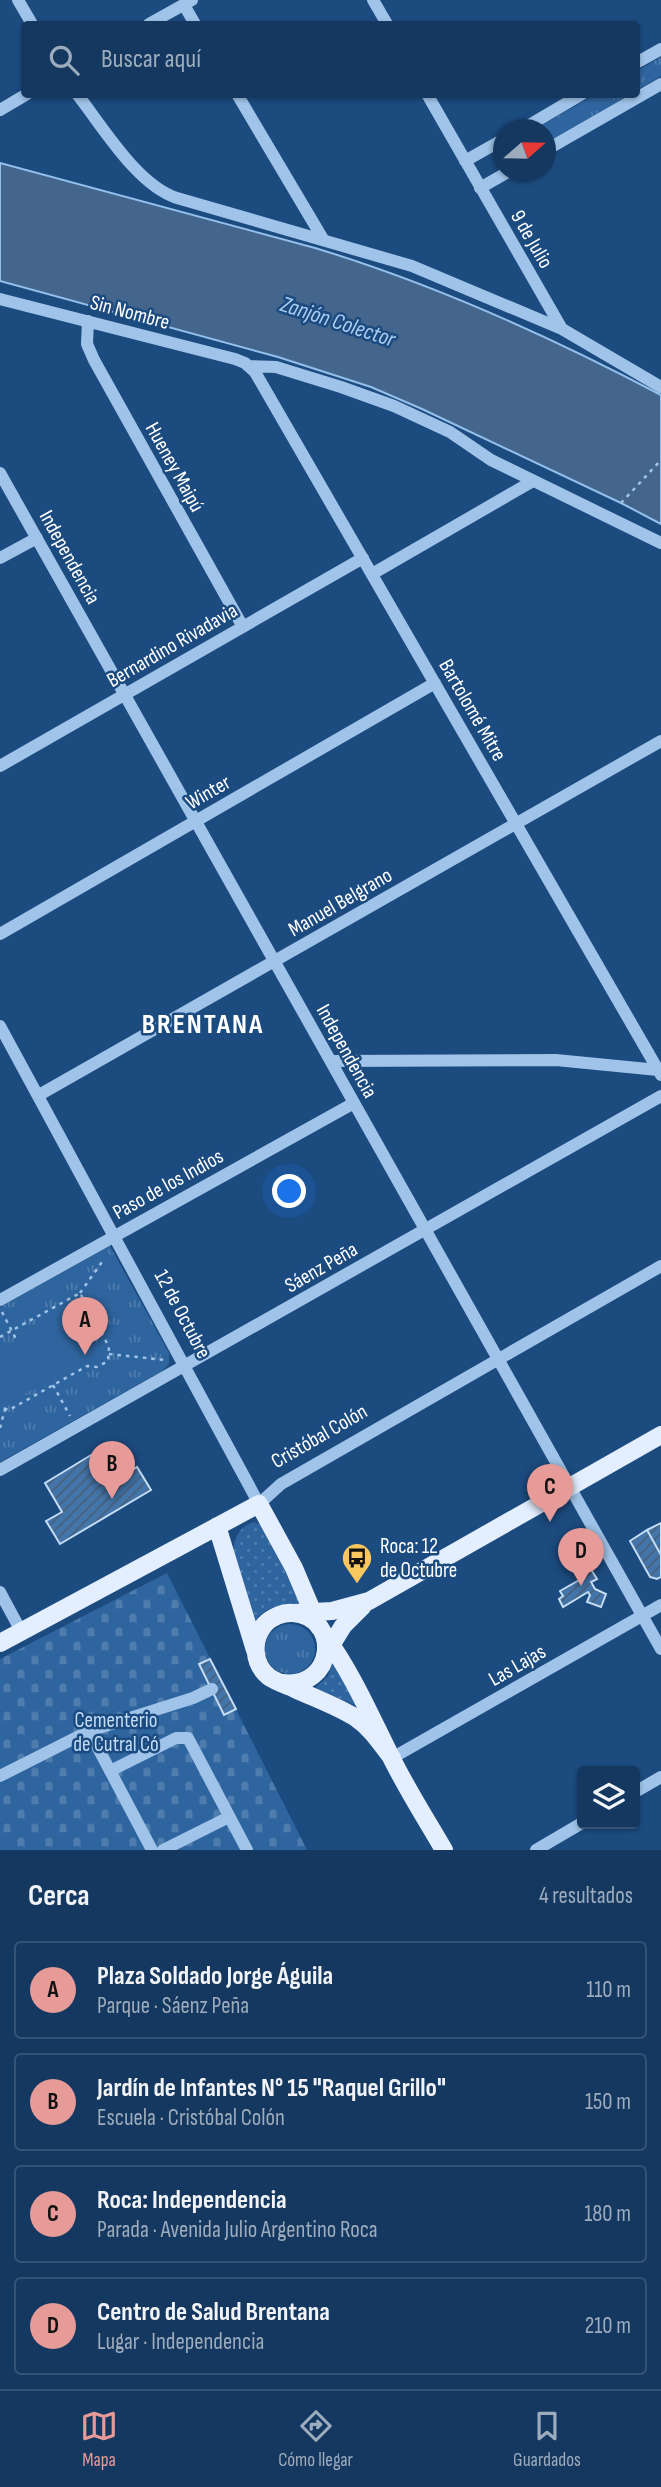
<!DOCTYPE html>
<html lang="es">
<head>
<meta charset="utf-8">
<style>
	:root { --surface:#153860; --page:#1e3f66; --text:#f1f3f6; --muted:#9dacbd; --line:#345275; --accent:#e69b98 }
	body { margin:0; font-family:"Sofia Sans Condensed",sans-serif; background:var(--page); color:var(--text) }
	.controls { position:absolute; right:21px; bottom:21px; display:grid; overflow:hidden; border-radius:7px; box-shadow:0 2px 5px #0004 }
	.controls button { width:63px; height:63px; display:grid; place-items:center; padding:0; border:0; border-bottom:2px solid var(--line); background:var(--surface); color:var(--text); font:35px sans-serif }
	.compass { position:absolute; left:493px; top:119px; width:63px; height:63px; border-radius:50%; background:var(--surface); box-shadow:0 2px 5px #0004; rotate:70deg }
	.you { position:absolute; left:290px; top:1192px; width:24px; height:24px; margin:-18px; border:5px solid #fff; border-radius:50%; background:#1a73e8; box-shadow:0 0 0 10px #1a73e833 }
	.badge { display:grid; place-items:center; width:46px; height:46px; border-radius:50%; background:var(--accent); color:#111; font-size:23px; font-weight:700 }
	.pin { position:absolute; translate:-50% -58px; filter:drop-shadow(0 2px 4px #0008) }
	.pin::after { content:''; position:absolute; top:37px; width:24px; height:21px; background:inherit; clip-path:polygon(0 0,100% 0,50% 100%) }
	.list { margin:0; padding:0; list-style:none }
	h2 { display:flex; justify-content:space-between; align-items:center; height:91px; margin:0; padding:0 28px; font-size:30px }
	h2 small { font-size:23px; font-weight:400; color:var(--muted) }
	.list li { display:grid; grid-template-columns:46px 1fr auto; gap:21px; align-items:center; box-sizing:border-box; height:98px; margin:0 14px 14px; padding:0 14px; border:2px solid var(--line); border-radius:7px }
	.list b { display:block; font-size:26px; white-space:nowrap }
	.list p { margin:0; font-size:23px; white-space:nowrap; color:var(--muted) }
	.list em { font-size:23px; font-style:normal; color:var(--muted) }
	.icon { flex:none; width:38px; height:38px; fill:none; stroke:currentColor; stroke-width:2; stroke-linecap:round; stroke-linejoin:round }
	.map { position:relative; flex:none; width:661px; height:1850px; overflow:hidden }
	.search { position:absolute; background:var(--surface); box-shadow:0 2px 5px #0004; left:21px; right:21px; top:21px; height:77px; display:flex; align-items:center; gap:18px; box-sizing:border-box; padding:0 24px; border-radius:7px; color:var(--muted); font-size:26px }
	.sheet { height:539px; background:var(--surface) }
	nav { display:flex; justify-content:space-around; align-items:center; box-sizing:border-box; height:98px; border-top:2px solid var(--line); background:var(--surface); font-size:19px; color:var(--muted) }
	nav a { display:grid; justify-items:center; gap:4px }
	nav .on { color:var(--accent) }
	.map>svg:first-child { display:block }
	.grass { fill:url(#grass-dots) }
	.cemetery { fill:url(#cemetery-stones) }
	.park { fill:url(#park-tufts) }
	.pitch { fill:#2f659f }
	.water { fill:#44668d; stroke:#93bfeb; stroke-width:2 }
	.building { fill:url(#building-hatch); stroke:#c4ddf7; stroke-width:2 }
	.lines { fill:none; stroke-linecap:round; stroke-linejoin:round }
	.path { stroke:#a0c4e9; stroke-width:2.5; stroke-dasharray:3.5 5; stroke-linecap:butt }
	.minor { stroke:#a0c4e9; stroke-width:12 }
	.major { stroke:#e3eefe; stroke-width:18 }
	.labels { text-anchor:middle; stroke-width:5; stroke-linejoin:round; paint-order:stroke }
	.street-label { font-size:21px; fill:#fff; stroke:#1c4b80 }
	.poi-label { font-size:21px; fill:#fff; stroke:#1c4b80; text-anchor:start }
	.park-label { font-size:21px; fill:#c4ddf7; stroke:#1c4b80 }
	.water-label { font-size:23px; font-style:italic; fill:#abcdf1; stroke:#1c4b80 }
	.district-label { font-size:28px; font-weight:bold; letter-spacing:2px; fill:#fff; stroke:#1c4b80 }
</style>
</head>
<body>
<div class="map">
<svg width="661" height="1850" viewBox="0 0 661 1850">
	<defs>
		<pattern id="grass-dots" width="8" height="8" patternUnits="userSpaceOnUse" patternTransform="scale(1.75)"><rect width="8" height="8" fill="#2f659f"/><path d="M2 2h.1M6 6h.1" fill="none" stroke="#4e7cad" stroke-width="1.8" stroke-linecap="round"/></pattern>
		<pattern id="cemetery-stones" width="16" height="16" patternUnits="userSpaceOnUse" patternTransform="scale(1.75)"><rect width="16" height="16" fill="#2f659f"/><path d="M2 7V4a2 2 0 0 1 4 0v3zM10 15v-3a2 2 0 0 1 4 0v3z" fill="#4e7cad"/></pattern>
		<pattern id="park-tufts" width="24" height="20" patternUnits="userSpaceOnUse" patternTransform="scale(1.75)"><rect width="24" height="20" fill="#2f659f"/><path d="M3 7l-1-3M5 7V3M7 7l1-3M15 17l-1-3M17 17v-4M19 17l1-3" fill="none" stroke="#4e7cad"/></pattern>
		<pattern id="building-hatch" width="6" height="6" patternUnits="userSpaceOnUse" patternTransform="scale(1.75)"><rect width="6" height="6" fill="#4475aa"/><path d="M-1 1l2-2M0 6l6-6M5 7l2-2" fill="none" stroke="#48607b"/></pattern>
	</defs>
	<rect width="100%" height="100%" fill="#1c4b80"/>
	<path class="grass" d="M 254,1522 L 264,1526 L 305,1606 C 284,1604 269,1604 255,1621 L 234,1553 C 233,1538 239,1527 254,1522 Z
		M 333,1660 L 359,1707 L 315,1688 L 328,1676 Z"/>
	<path class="cemetery" d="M 167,1573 L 307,1850 L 0,1850 L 0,1659 Z"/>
	<path class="park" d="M 661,57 L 661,76 L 637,90 L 637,71 Z
		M 595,95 L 629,95 L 546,143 L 546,130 L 535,129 Z
		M 110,1246 L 169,1353 L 169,1364 L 162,1371 L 0,1462 L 0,1307 Z
		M265 1649a25 25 0 1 1 50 0a25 25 0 1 1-50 0Z"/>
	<path class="pitch" d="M 74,1310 L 98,1353 L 6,1404 L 0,1393 L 0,1351 Z"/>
	<path class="water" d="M 0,163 L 315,248 C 434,284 551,337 661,395 L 661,524 L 621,503 L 422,409 L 371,387 L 278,357 L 0,281 Z"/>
	<path class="building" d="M 101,1449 L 119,1478 L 137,1467 L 151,1490 L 60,1544 L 46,1521 L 62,1512 L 45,1483 Z
		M 661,1523 L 661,1555 L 647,1530 Z
		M 647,1530 L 661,1555 L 661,1577 L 657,1579 L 650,1577 L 630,1541 Z
		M 589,1566 L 597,1579 L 591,1582 L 595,1589 L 606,1594 L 601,1607 L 587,1602 L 590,1595 L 588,1592 L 563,1607 L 559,1599 L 563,1596 L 560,1591 L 581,1579 L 577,1573 Z
		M 210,1659 L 236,1709 L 224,1715 L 199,1664 Z"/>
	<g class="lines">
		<path class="path" d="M 621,503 L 661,460
			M 80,1293 L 104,1259
			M 2,1312 L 17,1341
			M 0,1337 L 80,1293 L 109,1347 L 108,1361 L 97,1367 L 87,1366 L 9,1410 L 0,1407
			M 109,1354 L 165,1360
			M 53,1385 L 70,1416
			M 0,1428 L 5,1409"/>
		<path class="minor" d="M 18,0 L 32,24
			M 373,0 L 387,24
			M 184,5 L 195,24
			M 149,24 L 192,0
			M 636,63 L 661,49
			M 77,94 C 103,127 137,185 177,198 L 412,266 L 562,329 L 661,387
			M 237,94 L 323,239
			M 427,94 L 562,329
			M 0,110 L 27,94
			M 521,130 L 582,94
			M 546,150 L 661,84
			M 465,161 L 504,139
			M 480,188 L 508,172
			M 0,299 L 235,359 L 245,363 L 255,372 L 661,1075
			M 88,321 L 87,344 L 94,360 L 243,627
			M 249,366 L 276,367 L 341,387 L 394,406 L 450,432 L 491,460 L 661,543
			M 0,473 L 661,1649
			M 0,558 L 37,538
			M 372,574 L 533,481
			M 0,766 L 363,558
			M 0,934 L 435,683
			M 0,1026 L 259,1504 L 281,1484 L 661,1266
			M 331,1061 L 556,1060 L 658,1070
			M 39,1095 L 661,741
			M 0,1300 L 354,1103
			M 0,1470 L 661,1096
			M 0,1592 L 21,1631
			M 89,1731 L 152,1850
			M 392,1758 L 661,1605
			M 110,1771 L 176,1738 L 188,1738 L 247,1850
			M 0,1776 L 89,1731 L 193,1698 L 212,1689
			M 635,1792 L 661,1777
			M 163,1850 L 229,1817
			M 536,1850 L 582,1823"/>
		<path class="major" d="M 217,1526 L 255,1650
			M 295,1613 L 332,1611 L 369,1601 L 661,1435
			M 325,1636 C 352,1673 370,1715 390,1755 C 406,1788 426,1819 444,1850
			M 0,1643 L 259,1504 L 294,1568 L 319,1627
			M 327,1652 L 343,1626 L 363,1606
			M 282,1683 C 335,1690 342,1617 293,1613 C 283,1612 272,1617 265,1624 C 251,1640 253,1664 269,1677 C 276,1682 286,1685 293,1688 C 314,1698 337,1706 356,1718 C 371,1728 381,1744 392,1758"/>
	</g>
	<defs>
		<g id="bus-pin" transform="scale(1.575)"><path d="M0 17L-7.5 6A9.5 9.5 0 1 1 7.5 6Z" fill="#f9c75e" stroke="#1c4b80"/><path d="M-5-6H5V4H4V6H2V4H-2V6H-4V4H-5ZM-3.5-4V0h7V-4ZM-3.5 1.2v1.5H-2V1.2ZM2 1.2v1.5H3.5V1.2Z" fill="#111"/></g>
	</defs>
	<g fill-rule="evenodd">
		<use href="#bus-pin" x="357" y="1558"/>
	</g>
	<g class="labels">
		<g class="street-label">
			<text transform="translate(532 239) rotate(60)" y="7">9 de Julio</text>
			<text transform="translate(130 312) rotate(15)" y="7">Sin Nombre</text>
			<text transform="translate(175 467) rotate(61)" y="7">Hueney Maipú</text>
			<text transform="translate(70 557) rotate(61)" y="7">Independencia</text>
			<text transform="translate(172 645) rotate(-30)" y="7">Bernardino Rivadavia</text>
			<text transform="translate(473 710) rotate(60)" y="7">Bartolomé Mitre</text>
			<text transform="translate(208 792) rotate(-30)" y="7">Winter</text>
			<text transform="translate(340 902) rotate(-30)" y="7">Manuel Belgrano</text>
			<text transform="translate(347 1051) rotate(61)" y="7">Independencia</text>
			<text transform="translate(168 1184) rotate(-29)" y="7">Paso de los Indios</text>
			<text transform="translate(321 1267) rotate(-30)" y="7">Sáenz Peña</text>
			<text transform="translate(183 1314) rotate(62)" y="7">12 de Octubre</text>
			<text transform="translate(319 1436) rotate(-30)" y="7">Cristóbal Colón</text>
			<text transform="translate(517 1665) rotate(-30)" y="7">Las Lajas</text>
		</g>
		<g class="poi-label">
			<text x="380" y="1553">Roca: 12<tspan x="380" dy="24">de Octubre</tspan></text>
		</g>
		<g class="park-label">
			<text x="116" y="1727">Cementerio<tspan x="116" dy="24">de Cutral Có</tspan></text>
		</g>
		<g class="water-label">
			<text transform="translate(338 321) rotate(18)" y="8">Zanjón Colector</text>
		</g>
		<g class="district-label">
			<text x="203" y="1033">BRENTANA</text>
		</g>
	</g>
</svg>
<div class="controls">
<button><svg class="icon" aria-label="layers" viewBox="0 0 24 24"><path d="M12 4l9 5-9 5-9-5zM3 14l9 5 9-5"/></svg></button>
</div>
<svg class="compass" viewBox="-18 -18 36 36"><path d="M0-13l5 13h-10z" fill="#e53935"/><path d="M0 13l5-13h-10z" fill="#9dacbd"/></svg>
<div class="you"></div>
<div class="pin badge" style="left:85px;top:1355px">A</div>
<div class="pin badge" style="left:112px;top:1499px">B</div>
<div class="pin badge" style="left:550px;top:1522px">C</div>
<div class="pin badge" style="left:581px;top:1586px">D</div>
<div class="search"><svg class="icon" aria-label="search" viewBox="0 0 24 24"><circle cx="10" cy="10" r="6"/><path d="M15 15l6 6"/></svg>Buscar aquí</div>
</div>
<section class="sheet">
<h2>Cerca<small>4 resultados</small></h2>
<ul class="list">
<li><span class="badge">A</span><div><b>Plaza Soldado Jorge Águila</b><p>Parque · Sáenz Peña</p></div><em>110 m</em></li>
<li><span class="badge">B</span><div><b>Jardín de Infantes N° 15 &quot;Raquel Grillo&quot;</b><p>Escuela · Cristóbal Colón</p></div><em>150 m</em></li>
<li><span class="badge">C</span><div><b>Roca: Independencia</b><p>Parada · Avenida Julio Argentino Roca</p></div><em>180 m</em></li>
<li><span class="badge">D</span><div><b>Centro de Salud Brentana</b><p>Lugar · Independencia</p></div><em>210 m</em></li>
</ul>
</section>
<nav>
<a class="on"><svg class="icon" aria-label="map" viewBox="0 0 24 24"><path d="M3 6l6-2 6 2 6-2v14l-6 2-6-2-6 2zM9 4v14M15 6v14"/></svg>Mapa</a>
<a><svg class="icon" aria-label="directions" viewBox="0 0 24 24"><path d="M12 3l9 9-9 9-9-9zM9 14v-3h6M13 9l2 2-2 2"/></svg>Cómo llegar</a>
<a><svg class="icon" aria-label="saved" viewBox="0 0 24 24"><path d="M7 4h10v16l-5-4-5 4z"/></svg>Guardados</a>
</nav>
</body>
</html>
